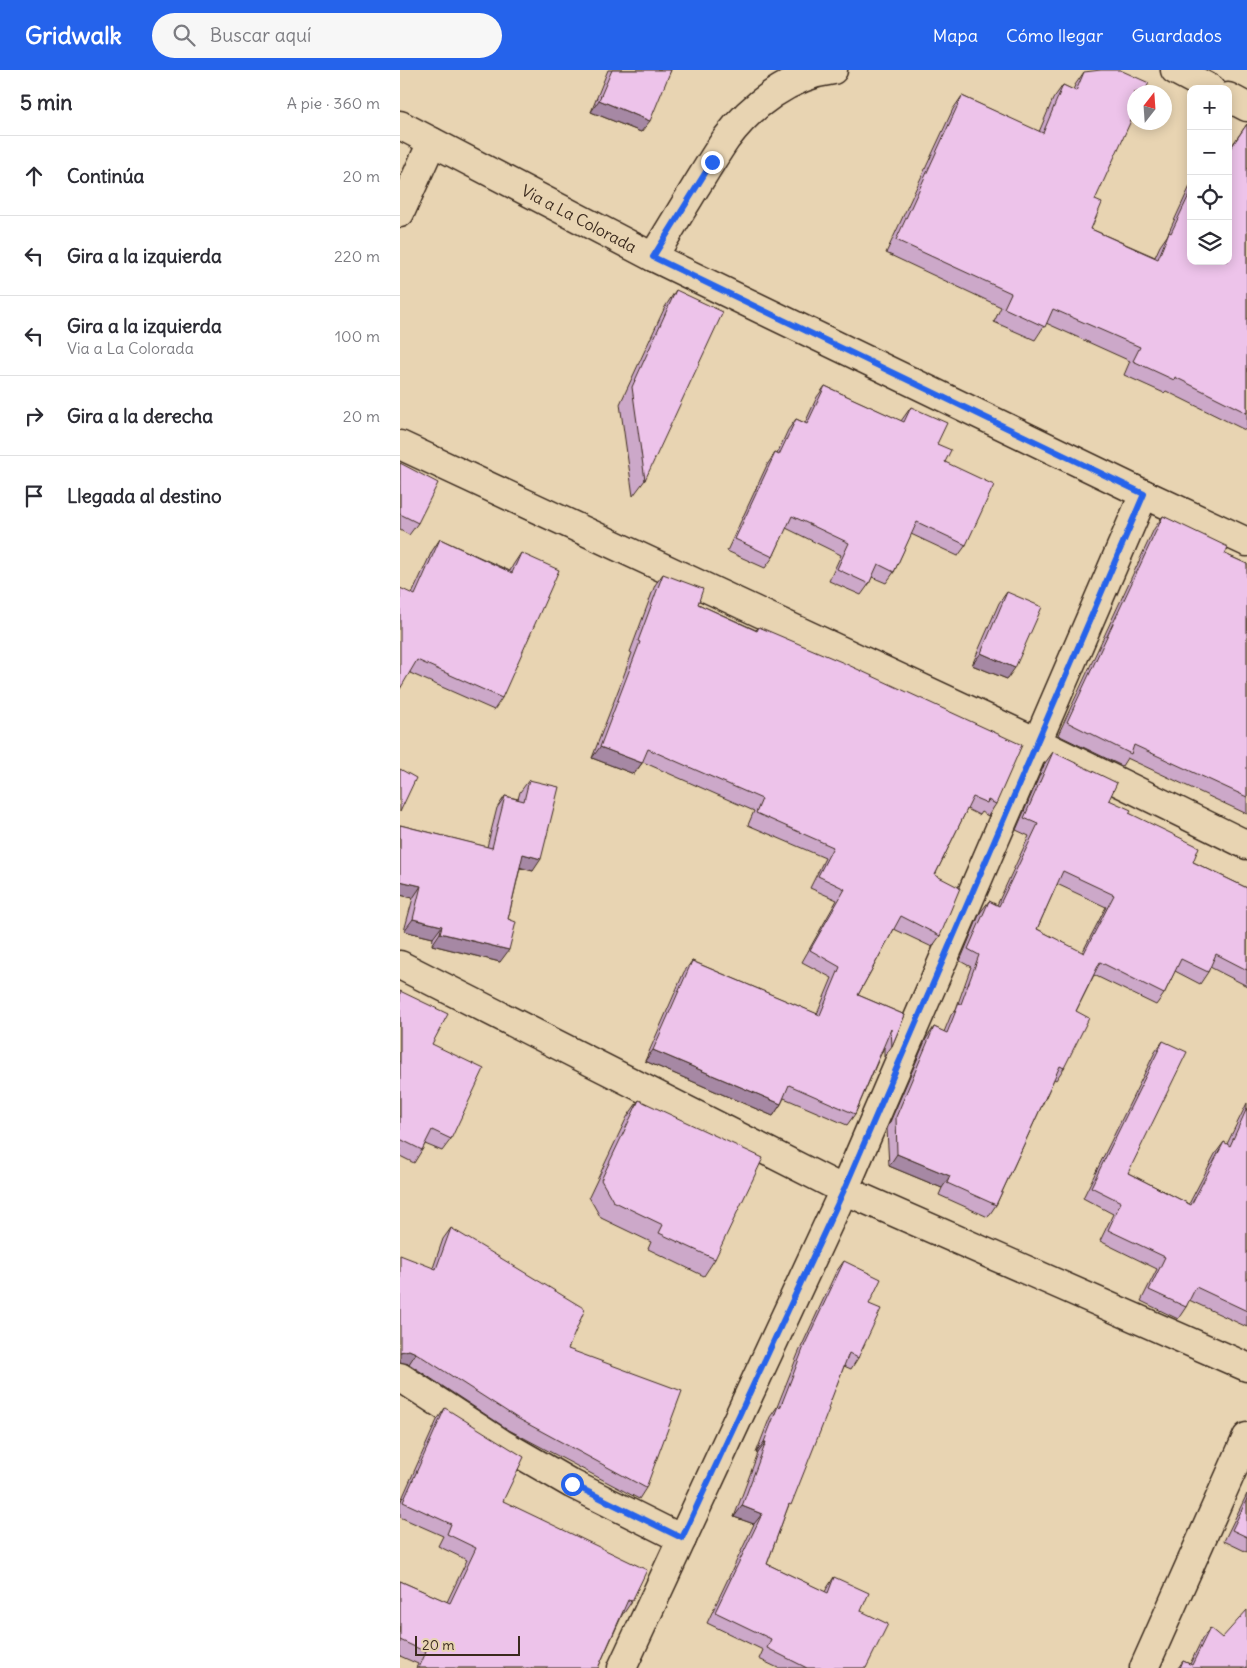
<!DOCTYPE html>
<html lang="es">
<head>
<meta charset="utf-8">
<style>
	:root { --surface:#fff; --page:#f7f7f7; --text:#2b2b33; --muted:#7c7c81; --line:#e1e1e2; --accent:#2563eb }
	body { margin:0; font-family:Delius,sans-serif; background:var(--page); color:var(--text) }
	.controls { position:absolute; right:15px; top:15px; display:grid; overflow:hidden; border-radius:10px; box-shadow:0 2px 12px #0003 }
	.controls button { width:45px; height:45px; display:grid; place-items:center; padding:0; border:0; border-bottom:1px solid var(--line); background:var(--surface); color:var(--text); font:25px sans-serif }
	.compass { position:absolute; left:727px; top:15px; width:45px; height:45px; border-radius:50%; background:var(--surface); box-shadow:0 2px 12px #0003; rotate:17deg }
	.scale { position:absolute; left:15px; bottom:12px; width:105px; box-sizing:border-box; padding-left:5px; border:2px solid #3b2a1e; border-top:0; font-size:14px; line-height:18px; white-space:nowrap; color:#3b2a1e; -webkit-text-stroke:4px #e8d4b2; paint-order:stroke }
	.stop { position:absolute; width:15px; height:15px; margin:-11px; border:4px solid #2563eb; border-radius:50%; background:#fff }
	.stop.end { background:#2563eb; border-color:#fff; box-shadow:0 1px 5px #0008 }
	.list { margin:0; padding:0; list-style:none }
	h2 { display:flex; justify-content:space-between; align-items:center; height:65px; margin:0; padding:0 20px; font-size:21px }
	h2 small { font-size:16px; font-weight:400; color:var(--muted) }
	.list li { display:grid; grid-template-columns:32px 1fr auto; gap:15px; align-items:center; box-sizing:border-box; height:80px; padding:0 20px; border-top:1px solid var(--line) }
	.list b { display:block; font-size:19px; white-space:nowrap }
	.list p { margin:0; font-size:16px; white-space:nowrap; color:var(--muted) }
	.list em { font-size:16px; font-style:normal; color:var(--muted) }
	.icon { flex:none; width:28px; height:28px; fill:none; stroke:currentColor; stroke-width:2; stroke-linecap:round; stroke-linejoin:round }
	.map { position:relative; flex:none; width:847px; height:1598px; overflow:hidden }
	header { display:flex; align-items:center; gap:30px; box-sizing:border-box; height:70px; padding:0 25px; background:var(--accent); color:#fff }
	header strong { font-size:24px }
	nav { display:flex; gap:28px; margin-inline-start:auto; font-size:18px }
	.search { width:350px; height:45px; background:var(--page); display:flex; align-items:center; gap:12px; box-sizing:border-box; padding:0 18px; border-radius:28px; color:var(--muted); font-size:19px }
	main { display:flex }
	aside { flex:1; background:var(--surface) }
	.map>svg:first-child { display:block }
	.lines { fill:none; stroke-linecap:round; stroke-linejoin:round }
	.minor-casing { stroke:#3b2a1e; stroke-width:31 }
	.minor { stroke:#e8d4b2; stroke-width:28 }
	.wall { fill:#cca8c9; stroke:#3b2a1e; fill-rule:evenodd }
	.shaded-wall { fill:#a688a4; stroke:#3b2a1e }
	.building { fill:#edc3ea; stroke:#3b2a1e; fill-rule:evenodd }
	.route { stroke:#2563eb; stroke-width:6 }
	.labels { text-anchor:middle; stroke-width:4.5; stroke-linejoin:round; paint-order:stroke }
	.street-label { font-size:16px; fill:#3b2a1e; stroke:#e8d4b2 }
</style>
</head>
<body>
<header>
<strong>Gridwalk</strong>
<div class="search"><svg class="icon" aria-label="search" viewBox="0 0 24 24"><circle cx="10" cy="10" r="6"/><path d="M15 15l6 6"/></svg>Buscar aquí</div>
<nav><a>Mapa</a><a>Cómo llegar</a><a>Guardados</a></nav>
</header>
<main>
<aside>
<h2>5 min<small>A pie · 360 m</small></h2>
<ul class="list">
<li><svg class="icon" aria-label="ahead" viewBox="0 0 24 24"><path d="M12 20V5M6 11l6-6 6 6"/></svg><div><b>Continúa</b></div><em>20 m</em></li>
<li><svg class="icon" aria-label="left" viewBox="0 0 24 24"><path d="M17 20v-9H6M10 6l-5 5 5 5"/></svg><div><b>Gira a la izquierda</b></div><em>220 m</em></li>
<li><svg class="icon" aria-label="left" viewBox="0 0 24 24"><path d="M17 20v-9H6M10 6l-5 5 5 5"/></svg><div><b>Gira a la izquierda</b><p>Via a La Colorada</p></div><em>100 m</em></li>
<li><svg class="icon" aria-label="right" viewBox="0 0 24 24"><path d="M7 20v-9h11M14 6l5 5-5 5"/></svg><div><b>Gira a la derecha</b></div><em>20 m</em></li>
<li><svg class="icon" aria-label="arrive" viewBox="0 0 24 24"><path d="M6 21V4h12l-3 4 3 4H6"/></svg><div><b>Llegada al destino</b></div></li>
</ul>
</aside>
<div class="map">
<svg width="847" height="1598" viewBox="0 0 847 1598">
	<rect width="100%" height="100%" fill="#e8d4b2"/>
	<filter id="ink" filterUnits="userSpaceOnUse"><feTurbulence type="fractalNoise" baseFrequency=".02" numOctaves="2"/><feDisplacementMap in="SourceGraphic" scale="10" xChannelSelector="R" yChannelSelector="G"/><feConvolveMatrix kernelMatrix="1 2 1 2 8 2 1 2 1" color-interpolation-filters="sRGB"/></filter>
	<g filter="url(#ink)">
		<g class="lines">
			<g class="minor-casing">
				<g id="minor">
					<path d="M 775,0 L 811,19"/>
					<path d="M 828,27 L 847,37"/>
					<path id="s1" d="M 0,55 L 253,187 L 744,424 L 847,472"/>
					<path d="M 0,143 L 32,72"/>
					<path d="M 253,187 C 267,164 281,141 295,118 C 305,102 315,85 326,69 C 351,35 391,5 433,0"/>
					<path d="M 0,375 L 637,672 L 847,775"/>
					<path d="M 0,895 L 444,1120 L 847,1297"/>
					<path d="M 0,1307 L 101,1373 L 172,1414 L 282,1469"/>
					<path d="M 222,1598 L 444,1120 L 744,424"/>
					<path d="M 744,1598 L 847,1367"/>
				</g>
			</g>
			<use href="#minor" class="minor"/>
		</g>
		<path class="wall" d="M 208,0 L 271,0 L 241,62 L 191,42 Z
			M 684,2 L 695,130 L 691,159 L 755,187 L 760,176 L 767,166 L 791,114 L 791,191 L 828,191 L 828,81 L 847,54 L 847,361 L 766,321 L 764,323 L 724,305 L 730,291 L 646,253 L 635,270 L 594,252 L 601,237 L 486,183 L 553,39 L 562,26 L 639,62 L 653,29 L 663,15 L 673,20 L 675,15 Z
			M 276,220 L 245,410 L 233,426 L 220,334 L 265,237 Z
			M 425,316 L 501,351 L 511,337 L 537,374 L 545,392 L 566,475 L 558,486 L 511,464 L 494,502 L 486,513 L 472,507 L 469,514 L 461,525 L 429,511 L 441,485 L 386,458 L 373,487 L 365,498 L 327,481 L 367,395 L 375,383 L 377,384 L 388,360 L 396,349 L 405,353 L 417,327 Z
			M 0,393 L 18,453 L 9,465 L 0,460 Z
			M 763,446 L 825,484 L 847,494 L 847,744 L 727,688 L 722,696 L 658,665 L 754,459 Z
			M 40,469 L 110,501 L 113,495 L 121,483 L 102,628 L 94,640 L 10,603 L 12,524 L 32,481 Z
			M 263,504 L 298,534 L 356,560 L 359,557 L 596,734 L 588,746 L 581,742 L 579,745 L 567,739 L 535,805 L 540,866 L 532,877 L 494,859 L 458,925 L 505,945 L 492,976 L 484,987 L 484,977 L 455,1044 L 447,1055 L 384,1028 L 381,1034 L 373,1046 L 245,991 L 284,902 L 292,891 L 417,944 L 432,908 L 402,892 L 437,830 L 410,818 L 425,788 L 348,755 L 354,741 L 243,692 L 234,704 L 192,688 L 221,613 L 232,583 L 230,582 L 255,515 Z
			M 607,522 L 607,609 L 572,595 L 599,533 Z
			M 653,682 L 709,730 L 729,743 L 793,792 L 847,818 L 847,817 L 847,916 L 810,897 L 808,902 L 800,914 L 775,901 L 764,924 L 756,935 L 694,905 L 676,941 L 664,998 L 656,1010 L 654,1009 L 596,1135 L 588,1147 L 539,1125 L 542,1118 L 489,1096 L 487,1059 L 526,969 L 534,957 L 544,962 L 551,945 L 556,939 L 571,897 L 560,891 L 580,843 L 589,831 L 597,835 L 629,766 L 616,760 L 645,693 ZM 657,814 L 706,837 L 682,883 L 637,859 Z
			M 129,710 L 133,801 L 120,798 L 108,849 L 100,892 L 32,875 L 33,868 L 4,861 L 13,828 L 0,825 L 0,755 L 87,777 L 97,738 L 105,726 L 118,729 L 120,722 Z
			M 0,921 L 32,974 L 51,1069 L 42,1081 L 25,1074 L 22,1080 L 14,1093 L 0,1086 Z
			M 763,971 L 728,1103 L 789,1134 L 815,1084 L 824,1072 L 827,1074 L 847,1033 L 847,1257 L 789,1230 L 786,1237 L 778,1249 L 741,1231 L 757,1199 L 700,1171 L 713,1144 L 683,1128 L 755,982 Z
			M 239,1030 L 315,1189 L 304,1206 L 248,1179 L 251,1172 L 201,1148 L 189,1127 L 227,1047 Z
			M 51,1158 L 168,1279 L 246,1418 L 239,1429 L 109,1360 L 9,1294 L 1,1291 L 43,1169 Z
			M 444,1191 L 469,1234 L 458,1288 L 451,1299 L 444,1296 L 386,1442 L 367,1494 L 425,1522 L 427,1518 L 434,1507 L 461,1541 L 466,1598 L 378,1598 L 359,1589 L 363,1580 L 307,1553 L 354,1454 L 334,1447 L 358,1383 L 356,1383 L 370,1347 L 377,1337 L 398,1284 L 436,1202 Z
			M 45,1338 L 103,1431 L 232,1531 L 224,1543 L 223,1543 L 198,1598 L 16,1598 L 18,1594 L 0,1586 L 0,1511 L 47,1532 L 67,1490 L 38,1476 L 43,1466 L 0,1447 L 0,1433 L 37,1350 Z
			M 847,1424 L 847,1482 L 824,1471 Z
			M 810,1558 L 847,1598 L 778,1598 L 783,1591 L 790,1594 L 802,1569 Z"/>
		<path class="shaded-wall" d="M 199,30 L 250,51 L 241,62 L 191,42 Z
			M 581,583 L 615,598 L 607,609 L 572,595 Z
			M 200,677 L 242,693 L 234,704 L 192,688 Z
			M 123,784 L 141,789 L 133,801 L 115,796 Z
			M 0,811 L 21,816 L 13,828 L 0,825 Z
			M 13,849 L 42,856 L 33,868 L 4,861 Z
			M 40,863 L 109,880 L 100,892 L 32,875 Z
			M 253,980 L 381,1034 L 373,1046 L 245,991 Z
			M 497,1084 L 550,1106 L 542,1118 L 489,1096 Z
			M 9,1280 L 16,1283 L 9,1294 L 0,1292 L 0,1282 Z
			M 364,1372 L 366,1372 L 358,1383 L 356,1383 Z
			M 342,1436 L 362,1444 L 354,1454 L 334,1447 Z"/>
		<path class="building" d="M 212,0 L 271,0 L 250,51 L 199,30 Z
			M 701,0 L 720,0 L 749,13 L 744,22 L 734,22 L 734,44 L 695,130 L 702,133 L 691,159 L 758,189 L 769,162 L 771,163 L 791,121 L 791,191 L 828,191 L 828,82 L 847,54 L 847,343 L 775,307 L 774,310 L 733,291 L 740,277 L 653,239 L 645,257 L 604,238 L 611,223 L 496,170 L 562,26 L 643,63 L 663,15 L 676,21 L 684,2 Z
			M 276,220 L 323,242 L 245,410 L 232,317 Z
			M 425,316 L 504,352 L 511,337 L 547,353 L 537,374 L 551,380 L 545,392 L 594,415 L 566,475 L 517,452 L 494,502 L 478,494 L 469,514 L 437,499 L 449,473 L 392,446 L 373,487 L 335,469 L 375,383 L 379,385 L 396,349 L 407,354 Z
			M 0,393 L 38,413 L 18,453 L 0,444 Z
			M 763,446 L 828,477 L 825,484 L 847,494 L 847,727 L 734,675 L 731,684 L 667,652 Z
			M 40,469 L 112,503 L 121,483 L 159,500 L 102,628 L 17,590 L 0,619 L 0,518 L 15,525 Z
			M 263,504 L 303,519 L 298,534 L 357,561 L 359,557 L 444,593 L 622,675 L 596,734 L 588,730 L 587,733 L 573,727 L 535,805 L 560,818 L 540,866 L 501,846 L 458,925 L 505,945 L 492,976 L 491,959 L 455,1044 L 389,1015 L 381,1034 L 253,980 L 292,891 L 420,945 L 440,897 L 410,880 L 445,819 L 418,806 L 433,777 L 356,743 L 362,729 L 248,679 L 242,693 L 200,677 L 229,601 L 240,572 L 238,571 Z
			M 607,522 L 642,537 L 615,598 L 581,583 Z
			M 653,682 L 717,713 L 709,730 L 731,740 L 729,743 L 799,777 L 793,792 L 847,818 L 847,900 L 816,884 L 808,902 L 781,889 L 764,924 L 700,892 L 676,941 L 689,948 L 664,998 L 660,996 L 596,1135 L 547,1113 L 550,1106 L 497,1084 L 496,1047 L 534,957 L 547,963 L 559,933 L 561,934 L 579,885 L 568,879 L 589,831 L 599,836 L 638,754 L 624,748 ZM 663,801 L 714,825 L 684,883 L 637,859 Z
			M 0,699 L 16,708 L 0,742 Z
			M 129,710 L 159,717 L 141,789 L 123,784 L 108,849 L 116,852 L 109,880 L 40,863 L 42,856 L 13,849 L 21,816 L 0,811 L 0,755 L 92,778 L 105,726 L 124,731 Z
			M 0,921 L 48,944 L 32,974 L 84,999 L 51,1069 L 32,1060 L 22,1080 L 0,1069 Z
			M 763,971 L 787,982 L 728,1103 L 791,1135 L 824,1072 L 830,1076 L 847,1038 L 847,1241 L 796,1217 L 786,1237 L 749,1220 L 765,1187 L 708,1160 L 721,1132 L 691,1117 Z
			M 239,1030 L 363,1088 L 315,1189 L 259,1163 L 263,1155 L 213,1131 L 201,1110 Z
			M 51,1158 L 185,1239 L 168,1279 L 282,1321 L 246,1418 L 117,1348 L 16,1283 L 9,1280 L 0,1282 L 0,1185 L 36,1199 Z
			M 444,1191 L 481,1209 L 469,1234 L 481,1239 L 458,1288 L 449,1283 L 428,1338 L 429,1339 L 391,1435 L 389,1434 L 367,1494 L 428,1523 L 434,1507 L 469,1523 L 461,1541 L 488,1554 L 466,1598 L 407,1598 L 367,1578 L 371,1569 L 315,1542 L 362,1444 L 342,1436 L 366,1372 L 364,1372 L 378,1336 L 380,1338 L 405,1274 Z
			M 45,1338 L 124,1387 L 103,1431 L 247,1500 L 232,1531 L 228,1530 L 198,1598 L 19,1598 L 26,1582 L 0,1570 L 0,1511 L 50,1533 L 76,1478 L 47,1464 L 51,1454 L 3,1432 Z
			M 847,1429 L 847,1467 L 832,1460 Z
			M 847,1540 L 847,1598 L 780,1598 L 783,1591 L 792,1595 L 810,1558 L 822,1568 Z"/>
	</g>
	<g class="lines" filter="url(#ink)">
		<path class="route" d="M 172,1414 L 282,1468 L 444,1120 L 744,424 L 253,187 L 312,92"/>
	</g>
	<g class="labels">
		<g class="street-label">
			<text dy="6" stroke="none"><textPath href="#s1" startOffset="202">Via a La Colorada</textPath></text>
		</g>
	</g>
</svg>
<div class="controls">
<button>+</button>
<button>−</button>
<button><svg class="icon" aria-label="locate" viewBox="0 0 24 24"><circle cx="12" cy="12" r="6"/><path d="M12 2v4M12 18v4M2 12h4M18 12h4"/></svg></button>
<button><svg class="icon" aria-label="layers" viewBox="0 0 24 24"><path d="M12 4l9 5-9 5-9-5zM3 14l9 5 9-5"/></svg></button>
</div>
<svg class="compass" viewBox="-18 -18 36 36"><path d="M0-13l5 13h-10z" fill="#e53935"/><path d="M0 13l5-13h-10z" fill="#7c7c81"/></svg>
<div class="scale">20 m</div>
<div class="stop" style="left:172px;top:1414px"></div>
<div class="stop end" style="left:312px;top:92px"></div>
</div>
</main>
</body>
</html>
